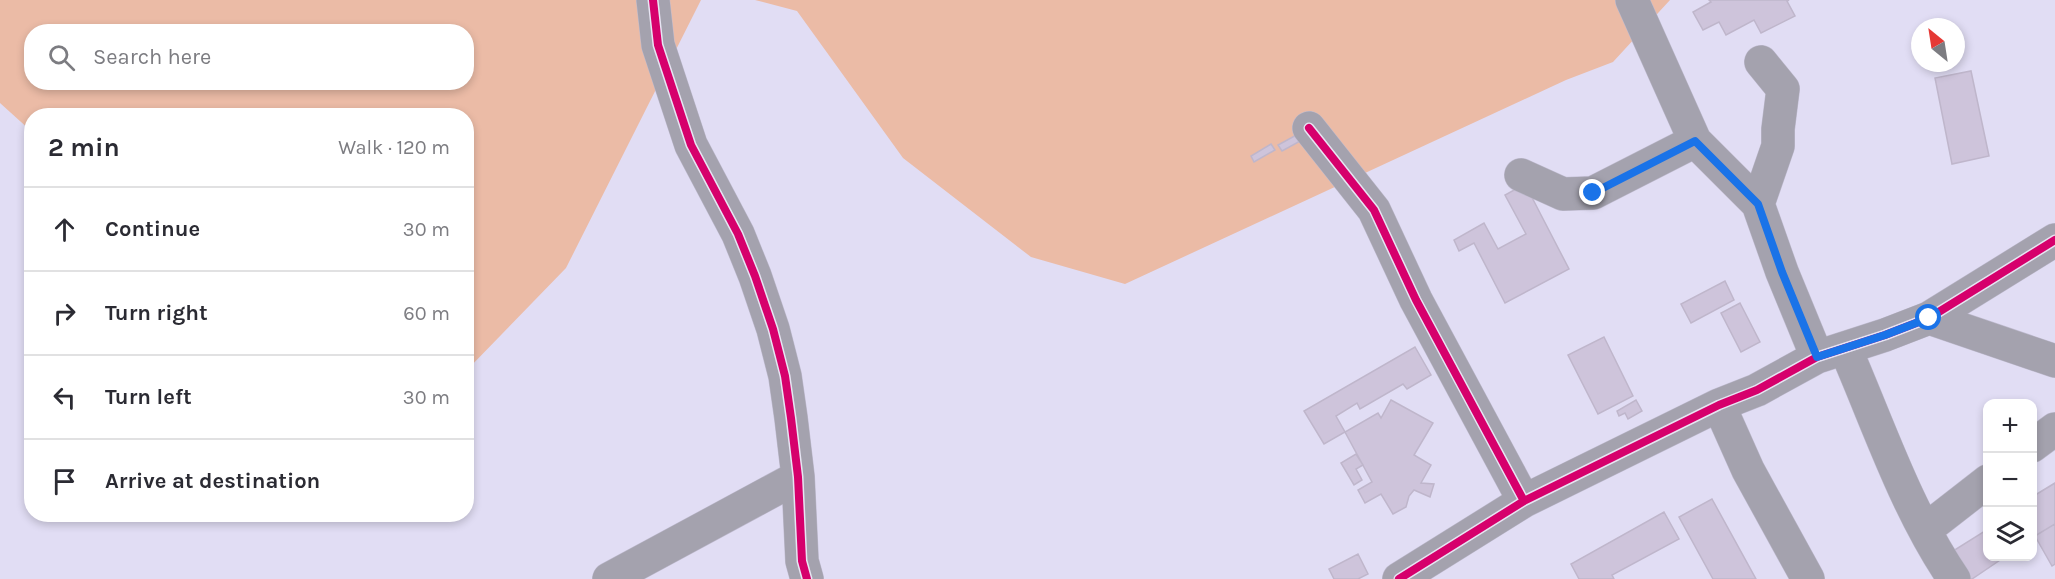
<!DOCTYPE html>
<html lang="en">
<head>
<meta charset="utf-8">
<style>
	:root { --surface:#fff; --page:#f2f2f3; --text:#2b2b33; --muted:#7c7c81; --line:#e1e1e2 }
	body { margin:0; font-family:Karla,sans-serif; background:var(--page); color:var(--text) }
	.controls { position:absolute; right:18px; bottom:18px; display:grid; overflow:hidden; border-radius:12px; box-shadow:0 3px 9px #0003 }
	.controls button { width:54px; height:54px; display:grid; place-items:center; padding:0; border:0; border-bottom:2px solid var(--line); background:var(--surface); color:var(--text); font:30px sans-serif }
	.compass { position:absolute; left:1911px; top:18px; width:54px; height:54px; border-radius:50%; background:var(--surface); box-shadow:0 3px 9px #0003; rotate:330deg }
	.stop { position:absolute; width:18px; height:18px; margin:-14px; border:4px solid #1a73e8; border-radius:50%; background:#fff }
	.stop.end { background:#1a73e8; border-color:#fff; box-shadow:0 2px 6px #0008 }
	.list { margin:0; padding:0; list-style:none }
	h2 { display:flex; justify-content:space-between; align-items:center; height:78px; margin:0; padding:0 24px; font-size:26px }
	h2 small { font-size:20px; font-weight:400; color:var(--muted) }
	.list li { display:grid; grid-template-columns:39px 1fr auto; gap:18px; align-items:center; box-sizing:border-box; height:84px; padding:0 24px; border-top:2px solid var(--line) }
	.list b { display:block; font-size:22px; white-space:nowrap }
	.list em { font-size:20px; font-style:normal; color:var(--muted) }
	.icon { flex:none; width:33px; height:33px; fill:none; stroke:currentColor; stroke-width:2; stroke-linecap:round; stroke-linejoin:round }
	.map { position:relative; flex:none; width:2055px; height:579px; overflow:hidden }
	.search { position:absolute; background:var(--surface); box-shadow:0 3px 9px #0003; left:24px; top:24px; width:450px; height:66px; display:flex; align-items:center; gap:15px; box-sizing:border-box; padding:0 21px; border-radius:24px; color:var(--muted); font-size:22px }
	.panel { position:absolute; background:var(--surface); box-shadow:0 3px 9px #0003; left:24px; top:108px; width:450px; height:414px; border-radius:24px }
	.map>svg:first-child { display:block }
	.green { fill:#ebbba6; fill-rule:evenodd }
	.building { fill:#cec4db; stroke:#bfb6cb; stroke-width:1.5 }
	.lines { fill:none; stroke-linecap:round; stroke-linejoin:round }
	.minor-casing { stroke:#bfbbcf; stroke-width:34 }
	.minor { stroke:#a4a2ae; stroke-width:33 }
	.cycleway-casing { stroke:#e7e5f3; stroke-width:11 }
	.cycleway { stroke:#d6006c; stroke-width:8 }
	.route { stroke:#1a73e8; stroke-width:8 }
</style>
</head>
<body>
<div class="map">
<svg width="2055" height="579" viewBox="0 0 2055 579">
	<rect width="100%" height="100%" fill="#e1ddf4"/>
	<path class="green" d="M 0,0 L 701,0 L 566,268 L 467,370 L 466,116 L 32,116 L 31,131 L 0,103 ZM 32,32 L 466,32 L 466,82 L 32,82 Z
		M 755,0 L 1670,0 L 1613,62 L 1566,80 L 1125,284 L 1031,257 L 903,158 L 797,11 Z"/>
	<path class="building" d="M 1709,0 L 1789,0 L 1787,1 L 1795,16 L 1761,33 L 1754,20 L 1726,35 L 1719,22 L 1703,30 L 1693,12 L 1711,2 Z
		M 1971,71 L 1989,156 L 1952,164 L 1935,78 Z
		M 1300,133 L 1304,139 L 1282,151 L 1278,145 Z
		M 1271,144 L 1275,150 L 1254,162 L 1251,156 Z
		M 1525,184 L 1569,269 L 1505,303 L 1474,243 L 1459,251 L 1454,240 L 1484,223 L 1498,249 L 1526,234 L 1505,195 Z
		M 1725,281 L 1734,300 L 1691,323 L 1681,304 Z
		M 1740,303 L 1760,342 L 1741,352 L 1721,313 Z
		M 1604,337 L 1633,396 L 1598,414 L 1568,355 Z
		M 1415,347 L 1431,375 L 1407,389 L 1403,384 L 1360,409 L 1357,403 L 1336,416 L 1345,432 L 1324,444 L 1304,411 Z
		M 1391,400 L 1433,423 L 1414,455 L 1431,465 L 1421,483 L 1434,484 L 1430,497 L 1414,490 L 1409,496 L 1406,507 L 1393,514 L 1381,494 L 1365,503 L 1358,490 L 1372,482 L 1345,432 L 1378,413 L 1381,418 Z
		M 1636,400 L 1642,411 L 1628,419 L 1625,413 L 1619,416 L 1617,411 Z
		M 1356,454 L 1363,465 L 1356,469 L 1362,480 L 1354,485 L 1341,463 Z
		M 2055,483 L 2055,524 L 2035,536 L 2032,532 L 2032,497 Z
		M 1712,499 L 1756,579 L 1713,579 L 1679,517 Z
		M 1664,512 L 1679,539 L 1612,575 L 1614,579 L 1579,579 L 1571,564 Z
		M 2055,524 L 2055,564 L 2052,566 L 2035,536 Z
		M 1988,529 L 1988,556 L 2006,556 L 1972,579 L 1960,579 L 1945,556 Z
		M 1358,554 L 1368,574 L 1358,579 L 1334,579 L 1329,569 Z"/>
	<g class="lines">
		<g class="minor-casing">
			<path id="minor" d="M 653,0 L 658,45 L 691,145 L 738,234 L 755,276 L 773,329 L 785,376 L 791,418 L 798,477 L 802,561 L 807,579
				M 1632,0 L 1695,141 L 1758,204 L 1782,272 L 1817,357
				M 1309,128 L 1374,210 L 1416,300 L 1524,501
				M 1521,175 L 1563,194 L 1593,193 L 1695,141
				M 1758,204 L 1778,146 L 1778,129 L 1783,89 L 1761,62
				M 1929,318 L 2055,361
				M 1845,348 C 1879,426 1906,509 1954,579
				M 1719,405 L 1748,470 L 1808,579
				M 2032,446 L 2055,429
				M 1925,530 L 1988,481
				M 609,579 L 798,477
				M 1399,579 L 1524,501 L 1719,405 L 1757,390 L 1817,357 L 1885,335 L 1929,318 L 2055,240"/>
		</g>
		<use href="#minor" class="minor"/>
		<g class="cycleway-casing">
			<path id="cycleway" d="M 653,0 L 658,45 L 691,145 L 738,234 L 755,276 L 773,329 L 785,376 L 791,418 L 798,477 L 802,561 L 807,579
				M 1309,128 L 1374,210 L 1416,300 L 1524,501
				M 1399,579 L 1524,501 L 1719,405 L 1757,390 L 1817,357 L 1885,335 L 1929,318 L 2055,240"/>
		</g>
		<use href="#cycleway" class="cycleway"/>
	</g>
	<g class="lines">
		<path class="route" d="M 1593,193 L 1695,141 L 1758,204 L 1782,272 L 1817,357 L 1885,335 L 1929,318"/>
	</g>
</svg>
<div class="controls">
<button>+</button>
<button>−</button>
<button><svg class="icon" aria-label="layers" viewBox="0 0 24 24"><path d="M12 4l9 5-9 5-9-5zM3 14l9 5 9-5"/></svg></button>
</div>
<svg class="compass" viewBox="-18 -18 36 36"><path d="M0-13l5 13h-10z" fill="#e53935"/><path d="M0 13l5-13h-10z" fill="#7c7c81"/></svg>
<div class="stop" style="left:1929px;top:318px"></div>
<div class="stop end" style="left:1593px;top:193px"></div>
<div class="search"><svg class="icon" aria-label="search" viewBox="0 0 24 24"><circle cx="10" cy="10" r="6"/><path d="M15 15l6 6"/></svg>Search here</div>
<section class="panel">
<h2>2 min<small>Walk · 120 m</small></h2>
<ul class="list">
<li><svg class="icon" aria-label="ahead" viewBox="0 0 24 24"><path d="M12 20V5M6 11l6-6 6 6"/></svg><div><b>Continue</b></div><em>30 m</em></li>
<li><svg class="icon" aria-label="right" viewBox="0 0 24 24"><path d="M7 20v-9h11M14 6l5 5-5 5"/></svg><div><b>Turn right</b></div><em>60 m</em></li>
<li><svg class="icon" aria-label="left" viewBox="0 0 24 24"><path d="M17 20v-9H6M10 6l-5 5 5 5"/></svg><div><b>Turn left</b></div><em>30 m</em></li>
<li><svg class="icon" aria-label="arrive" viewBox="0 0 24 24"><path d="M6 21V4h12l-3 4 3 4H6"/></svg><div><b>Arrive at destination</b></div></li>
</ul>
</section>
</div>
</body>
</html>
